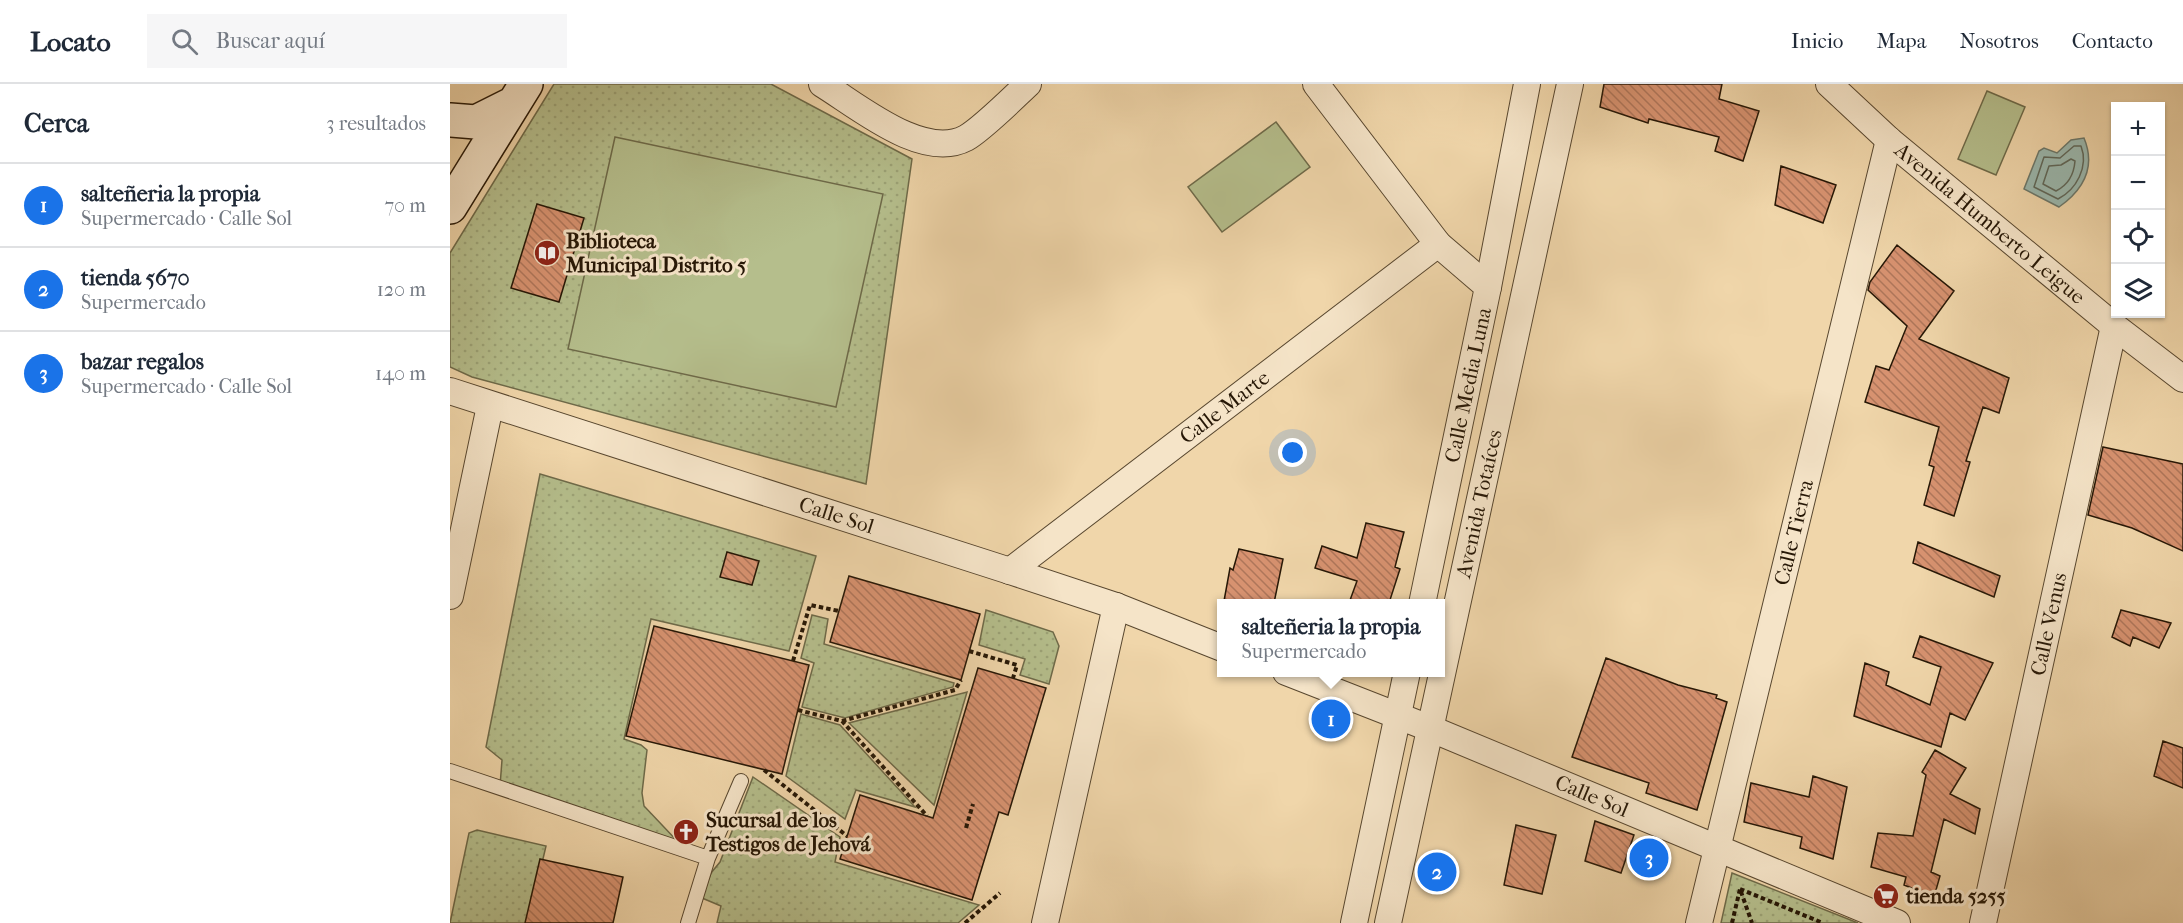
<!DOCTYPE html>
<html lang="es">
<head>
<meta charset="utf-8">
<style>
	:root { --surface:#fff; --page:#f6f6f7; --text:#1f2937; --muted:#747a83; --line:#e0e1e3; --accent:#1a73e8 }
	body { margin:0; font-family:"IM FELL French Canon",serif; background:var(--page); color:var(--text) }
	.controls { position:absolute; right:18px; top:18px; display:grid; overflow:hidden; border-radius:0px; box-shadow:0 2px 4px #0004 }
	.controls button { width:54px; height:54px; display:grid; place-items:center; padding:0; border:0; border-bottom:2px solid var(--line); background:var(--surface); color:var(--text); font:30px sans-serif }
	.you { position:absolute; left:843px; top:369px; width:21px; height:21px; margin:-15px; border:4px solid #fff; border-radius:50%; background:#1a73e8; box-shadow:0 0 0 9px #1a73e833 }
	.badge { display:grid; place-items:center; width:39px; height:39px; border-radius:50%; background:var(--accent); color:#fff; font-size:20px; font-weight:700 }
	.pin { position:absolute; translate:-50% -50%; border:3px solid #fff; box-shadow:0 2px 6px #0006 }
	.popup { position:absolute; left:767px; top:515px; width:228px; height:78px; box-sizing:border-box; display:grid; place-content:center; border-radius:0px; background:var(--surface); filter:drop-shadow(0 2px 4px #0005); font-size:20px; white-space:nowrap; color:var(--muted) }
	.popup b { font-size:22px; color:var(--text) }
	.popup::after { content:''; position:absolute; left:50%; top:100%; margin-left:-12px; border:12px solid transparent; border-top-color:var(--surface) }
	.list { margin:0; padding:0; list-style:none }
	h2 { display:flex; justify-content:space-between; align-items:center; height:78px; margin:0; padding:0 24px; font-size:26px }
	h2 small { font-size:20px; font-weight:400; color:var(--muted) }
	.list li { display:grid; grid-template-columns:39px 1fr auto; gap:18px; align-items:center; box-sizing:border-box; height:84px; padding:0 24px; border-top:2px solid var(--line) }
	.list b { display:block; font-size:22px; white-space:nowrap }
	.list p { margin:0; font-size:20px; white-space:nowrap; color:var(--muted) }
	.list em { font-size:20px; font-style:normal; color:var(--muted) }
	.icon { flex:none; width:33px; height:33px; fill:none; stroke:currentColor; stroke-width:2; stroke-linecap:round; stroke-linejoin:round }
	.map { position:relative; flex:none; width:1733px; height:839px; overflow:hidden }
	header { display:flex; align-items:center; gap:36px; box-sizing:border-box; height:84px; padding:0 30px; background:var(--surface); border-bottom:2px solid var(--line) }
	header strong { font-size:28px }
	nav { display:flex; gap:33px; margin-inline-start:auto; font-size:21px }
	.search { width:420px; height:54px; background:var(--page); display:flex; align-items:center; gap:15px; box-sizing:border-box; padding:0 21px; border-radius:0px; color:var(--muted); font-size:22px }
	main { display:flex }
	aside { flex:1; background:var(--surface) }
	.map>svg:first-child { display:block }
	.grass { fill:url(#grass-dots); stroke:#6e6a49; stroke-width:1.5 }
	.pitch { fill:#b5be8c; stroke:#6e6a49; stroke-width:1.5 }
	.water { fill:#9bb8ae; stroke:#6c786b; stroke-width:1.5 }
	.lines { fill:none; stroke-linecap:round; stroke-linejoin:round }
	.shore { stroke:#60685a; stroke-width:1.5 }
	.building { fill:url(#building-back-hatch); stroke:#261706; stroke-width:1.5 }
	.service-casing { stroke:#58472f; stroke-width:16 }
	.minor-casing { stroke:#58472f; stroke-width:28 }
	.secondary-casing { stroke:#261706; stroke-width:36 }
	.path { stroke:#261706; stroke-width:4; stroke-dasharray:4.5 3; stroke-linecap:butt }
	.service { stroke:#f5e4c8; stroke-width:14 }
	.minor { stroke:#f5e4c8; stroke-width:26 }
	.secondary { stroke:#f5e4c8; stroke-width:33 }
	.labels { text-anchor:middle; stroke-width:6; stroke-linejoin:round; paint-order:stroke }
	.street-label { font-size:21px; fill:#261706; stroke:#f5e4c8 }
	.poi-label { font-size:21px; font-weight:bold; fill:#261706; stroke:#f5e4c8; text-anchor:start }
</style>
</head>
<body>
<header>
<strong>Locato</strong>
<div class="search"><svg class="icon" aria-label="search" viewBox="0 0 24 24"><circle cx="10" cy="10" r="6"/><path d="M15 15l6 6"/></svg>Buscar aquí</div>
<nav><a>Inicio</a><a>Mapa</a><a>Nosotros</a><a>Contacto</a></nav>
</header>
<main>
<aside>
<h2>Cerca<small>3 resultados</small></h2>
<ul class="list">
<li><span class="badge">1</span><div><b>salteñeria la propia</b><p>Supermercado · Calle Sol</p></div><em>70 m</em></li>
<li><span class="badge">2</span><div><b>tienda 5670</b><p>Supermercado</p></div><em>120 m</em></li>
<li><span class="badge">3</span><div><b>bazar regalos</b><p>Supermercado · Calle Sol</p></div><em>140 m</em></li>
</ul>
</aside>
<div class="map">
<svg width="1733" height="839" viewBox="0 0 1733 839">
	<defs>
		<pattern id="grass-dots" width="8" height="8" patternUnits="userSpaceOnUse" patternTransform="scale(1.5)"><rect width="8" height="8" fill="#b5be8c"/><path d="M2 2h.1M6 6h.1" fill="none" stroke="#9ca377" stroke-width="1.8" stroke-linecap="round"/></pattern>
		<pattern id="building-back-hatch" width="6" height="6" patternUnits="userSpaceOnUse" patternTransform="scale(1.5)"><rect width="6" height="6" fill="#d79270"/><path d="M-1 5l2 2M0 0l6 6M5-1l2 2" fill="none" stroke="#ae765a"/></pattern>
	</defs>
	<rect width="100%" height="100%" fill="#f0d6aa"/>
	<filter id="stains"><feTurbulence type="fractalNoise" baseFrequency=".00333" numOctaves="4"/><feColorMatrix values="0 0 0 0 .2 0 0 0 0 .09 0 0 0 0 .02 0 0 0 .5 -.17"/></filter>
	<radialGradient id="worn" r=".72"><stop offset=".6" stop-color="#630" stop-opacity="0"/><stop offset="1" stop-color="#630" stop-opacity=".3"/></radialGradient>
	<path class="grass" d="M 104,0 L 321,0 L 462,75 L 416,400 L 22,293 L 0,283 L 0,169 Z
		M 90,390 L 366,472 L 339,567 L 201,535 L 174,655 L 191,661 L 197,666 L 192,709 L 194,722 L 230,760 L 50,702 L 52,676 L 36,663 Z
		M 536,526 L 603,548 L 609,562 L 599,600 L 570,591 L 575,575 L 529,561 Z
		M 362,531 L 378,535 L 374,560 L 504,599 L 503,603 L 395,634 L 352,623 L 364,579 L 351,574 Z
		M 517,608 L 484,721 L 399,639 Z
		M 351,630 L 390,641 L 465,723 L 406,706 L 395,735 L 336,692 Z
		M 303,693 L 390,753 L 385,778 L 529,821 L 508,839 L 267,839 L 271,822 L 252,814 L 261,789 L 270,778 Z
		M 27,746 L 96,762 L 78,839 L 0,839 L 19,749 Z
		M 1282,789 L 1408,839 L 1271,839 Z"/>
	<path class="pitch" d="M 1537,7 L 1575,23 L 1546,91 L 1508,75 Z
		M 826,38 L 860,83 L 772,148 L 738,103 Z
		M 165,53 L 433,110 L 386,323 L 118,265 Z"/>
	<path class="water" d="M 1634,54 C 1646,83 1633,106 1609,123 L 1574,105 L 1589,67 L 1594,64 L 1607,69 L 1621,56 Z"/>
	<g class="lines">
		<path class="shore" d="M 1624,62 L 1631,62 C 1639,83 1626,106 1608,115 L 1584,103 L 1594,73 L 1610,74 Z
			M 1621,75 L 1625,77 C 1624,90 1618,101 1606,107 L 1593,100 L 1599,82 L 1611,81 Z"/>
	</g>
	<path class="building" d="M 1154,0 L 1272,0 L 1269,15 L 1309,27 L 1293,77 L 1265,67 L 1269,53 L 1199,35 L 1198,39 L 1150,23 Z
		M 1331,82 L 1386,101 L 1373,139 L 1325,121 Z
		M 87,120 L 134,134 L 109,218 L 61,204 Z
		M 1447,161 L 1504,207 L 1469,255 L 1559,294 L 1549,329 L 1533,323 L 1516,377 L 1520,378 L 1504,432 L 1474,421 L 1484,383 L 1479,381 L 1489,343 L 1415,318 L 1426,282 L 1439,286 L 1457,242 L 1418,206 L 1420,198 Z
		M 1653,363 L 1733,380 L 1733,467 L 1682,444 L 1638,431 Z
		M 916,439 L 954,448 L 945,483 L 950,485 L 939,519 L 899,519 L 907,497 L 865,484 L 872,462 L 907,474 Z
		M 1468,458 L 1550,492 L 1544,513 L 1463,479 Z
		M 789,465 L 833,475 L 824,519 L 784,519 L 774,517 L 780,484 L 783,486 Z
		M 277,468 L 309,477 L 302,501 L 270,493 Z
		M 399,492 L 530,530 L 511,596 L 380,558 Z
		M 1671,526 L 1721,539 L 1709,564 L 1683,553 L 1680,562 L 1662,553 Z
		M 204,542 L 359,581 L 332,690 L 176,652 Z
		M 1470,552 L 1543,579 L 1515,636 L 1500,629 L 1491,663 L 1404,632 L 1415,579 L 1439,588 L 1436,601 L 1480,621 L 1491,583 L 1463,573 Z
		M 1156,574 L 1228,601 L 1267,611 L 1266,614 L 1277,618 L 1247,726 L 1196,709 L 1199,699 L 1122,673 Z
		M 528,584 L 596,604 L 558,731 L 549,728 L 522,816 L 390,775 L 410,711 L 483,734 Z
		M 1713,657 L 1733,664 L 1733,704 L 1704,692 Z
		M 1485,666 L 1516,684 L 1500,710 L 1530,725 L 1525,750 L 1494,735 L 1481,788 L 1490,792 L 1484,813 L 1454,801 L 1456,793 L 1421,783 L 1428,749 L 1463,752 L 1476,691 L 1472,688 Z
		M 1363,692 L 1397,703 L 1383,775 L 1350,764 L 1352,753 L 1294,738 L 1301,699 L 1359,713 Z
		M 1145,737 L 1184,751 L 1171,789 L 1135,777 Z
		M 1066,741 L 1106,751 L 1092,810 L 1054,801 Z
		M 90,775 L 173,793 L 163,839 L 75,839 Z"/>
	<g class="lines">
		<g class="service-casing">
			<path id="service" d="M 0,687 L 258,774
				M 238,839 L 258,774 L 291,697"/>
		</g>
		<g class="minor-casing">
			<g id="minor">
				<path d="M 372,0 C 408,22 473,77 516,54 C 532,45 563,14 578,0"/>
				<path d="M 866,0 L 988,160 L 1038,203 L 972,520"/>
				<path id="s1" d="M 1379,0 L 1439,56 L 1664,242 L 1733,295"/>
				<path d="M 1038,203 L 1077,0"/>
				<path id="s2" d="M 0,307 L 560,487 L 666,522 L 772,564"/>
				<path id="s3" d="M 560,487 L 988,160"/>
				<path d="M 0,512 L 40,322"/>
				<path id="s4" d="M 836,588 L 979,644 L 1447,839"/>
				<path d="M 595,839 L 666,522"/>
				<path d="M 904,839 L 957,588"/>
				<path id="s5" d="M 938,839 L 1120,0"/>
				<path id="s6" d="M 1249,839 L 1439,56"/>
				<path id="s7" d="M 1533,839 L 1664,242"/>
			</g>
		</g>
		<g class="secondary-casing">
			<path id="secondary" d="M 0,36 L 26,38 L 64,19
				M 0,123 L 76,0"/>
		</g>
		<path class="path" d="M 519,567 L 567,581 L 563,594
			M 343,577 L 360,521 L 389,527
			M 348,626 L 392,637 L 477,732
			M 392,637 L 505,606 L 511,596
			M 314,686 L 397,752
			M 516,744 L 523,720
			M 1290,805 L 1373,839
			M 515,839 L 550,809
			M 1282,839 L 1290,805 L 1302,839"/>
		<use href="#service" class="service"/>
		<use href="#minor" class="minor"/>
		<use href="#secondary" class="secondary"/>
	</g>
	<defs>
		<g id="library-disc" transform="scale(1.35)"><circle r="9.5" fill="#8f2418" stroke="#f5e4c8"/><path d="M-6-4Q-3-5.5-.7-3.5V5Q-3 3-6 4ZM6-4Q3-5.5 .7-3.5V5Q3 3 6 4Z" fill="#fff"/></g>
		<g id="church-disc" transform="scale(1.35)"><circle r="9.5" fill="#8f2418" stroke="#f5e4c8"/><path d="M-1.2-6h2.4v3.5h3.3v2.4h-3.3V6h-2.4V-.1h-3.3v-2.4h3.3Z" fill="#fff"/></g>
		<g id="supermarket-disc" transform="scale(1.35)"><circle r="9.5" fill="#8f2418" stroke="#f5e4c8"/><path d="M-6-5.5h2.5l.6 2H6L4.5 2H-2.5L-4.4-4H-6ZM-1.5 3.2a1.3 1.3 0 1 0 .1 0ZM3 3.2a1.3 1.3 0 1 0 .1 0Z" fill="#fff"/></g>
	</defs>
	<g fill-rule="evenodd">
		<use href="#library-disc" x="97" y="169"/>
		<use href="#church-disc" x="236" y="748"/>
		<use href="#supermarket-disc" x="1436" y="812"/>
	</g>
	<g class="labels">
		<g class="street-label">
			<text dy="7" stroke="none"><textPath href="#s1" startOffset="213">Avenida Humberto Leigue</textPath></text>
			<text transform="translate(1018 301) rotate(-78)" y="7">Calle Media Luna</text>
			<text dy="7" stroke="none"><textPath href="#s3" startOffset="270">Calle Marte</textPath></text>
			<text dy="7" stroke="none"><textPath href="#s5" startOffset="429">Avenida Totaíces</textPath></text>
			<text dy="7" stroke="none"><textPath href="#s2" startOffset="406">Calle Sol</textPath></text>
			<text dy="7" stroke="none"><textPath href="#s6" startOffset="402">Calle Tierra</textPath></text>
			<text dy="7" stroke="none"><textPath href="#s7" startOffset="306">Calle Venus</textPath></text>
			<text dy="7" stroke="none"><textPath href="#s4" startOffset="330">Calle Sol</textPath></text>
		</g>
		<g class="poi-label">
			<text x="116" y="164">Biblioteca<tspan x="116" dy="24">Municipal Distrito 5</tspan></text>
			<text x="256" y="743">Sucursal de los<tspan x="256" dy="24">Testigos de Jehová</tspan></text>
			<text x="1456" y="819">tienda 5255</text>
		</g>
	</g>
	<rect width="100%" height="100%" filter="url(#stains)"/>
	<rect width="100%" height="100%" fill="url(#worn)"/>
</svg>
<div class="controls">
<button>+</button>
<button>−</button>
<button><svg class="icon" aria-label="locate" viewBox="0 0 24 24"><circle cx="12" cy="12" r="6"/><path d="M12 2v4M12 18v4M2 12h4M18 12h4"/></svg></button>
<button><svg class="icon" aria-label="layers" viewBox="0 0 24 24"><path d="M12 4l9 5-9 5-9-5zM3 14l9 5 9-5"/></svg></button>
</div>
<div class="you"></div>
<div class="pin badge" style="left:881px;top:635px">1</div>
<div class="popup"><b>salteñeria la propia</b>Supermercado</div>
<div class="pin badge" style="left:987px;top:788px">2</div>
<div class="pin badge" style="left:1199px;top:774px">3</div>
</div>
</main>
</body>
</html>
